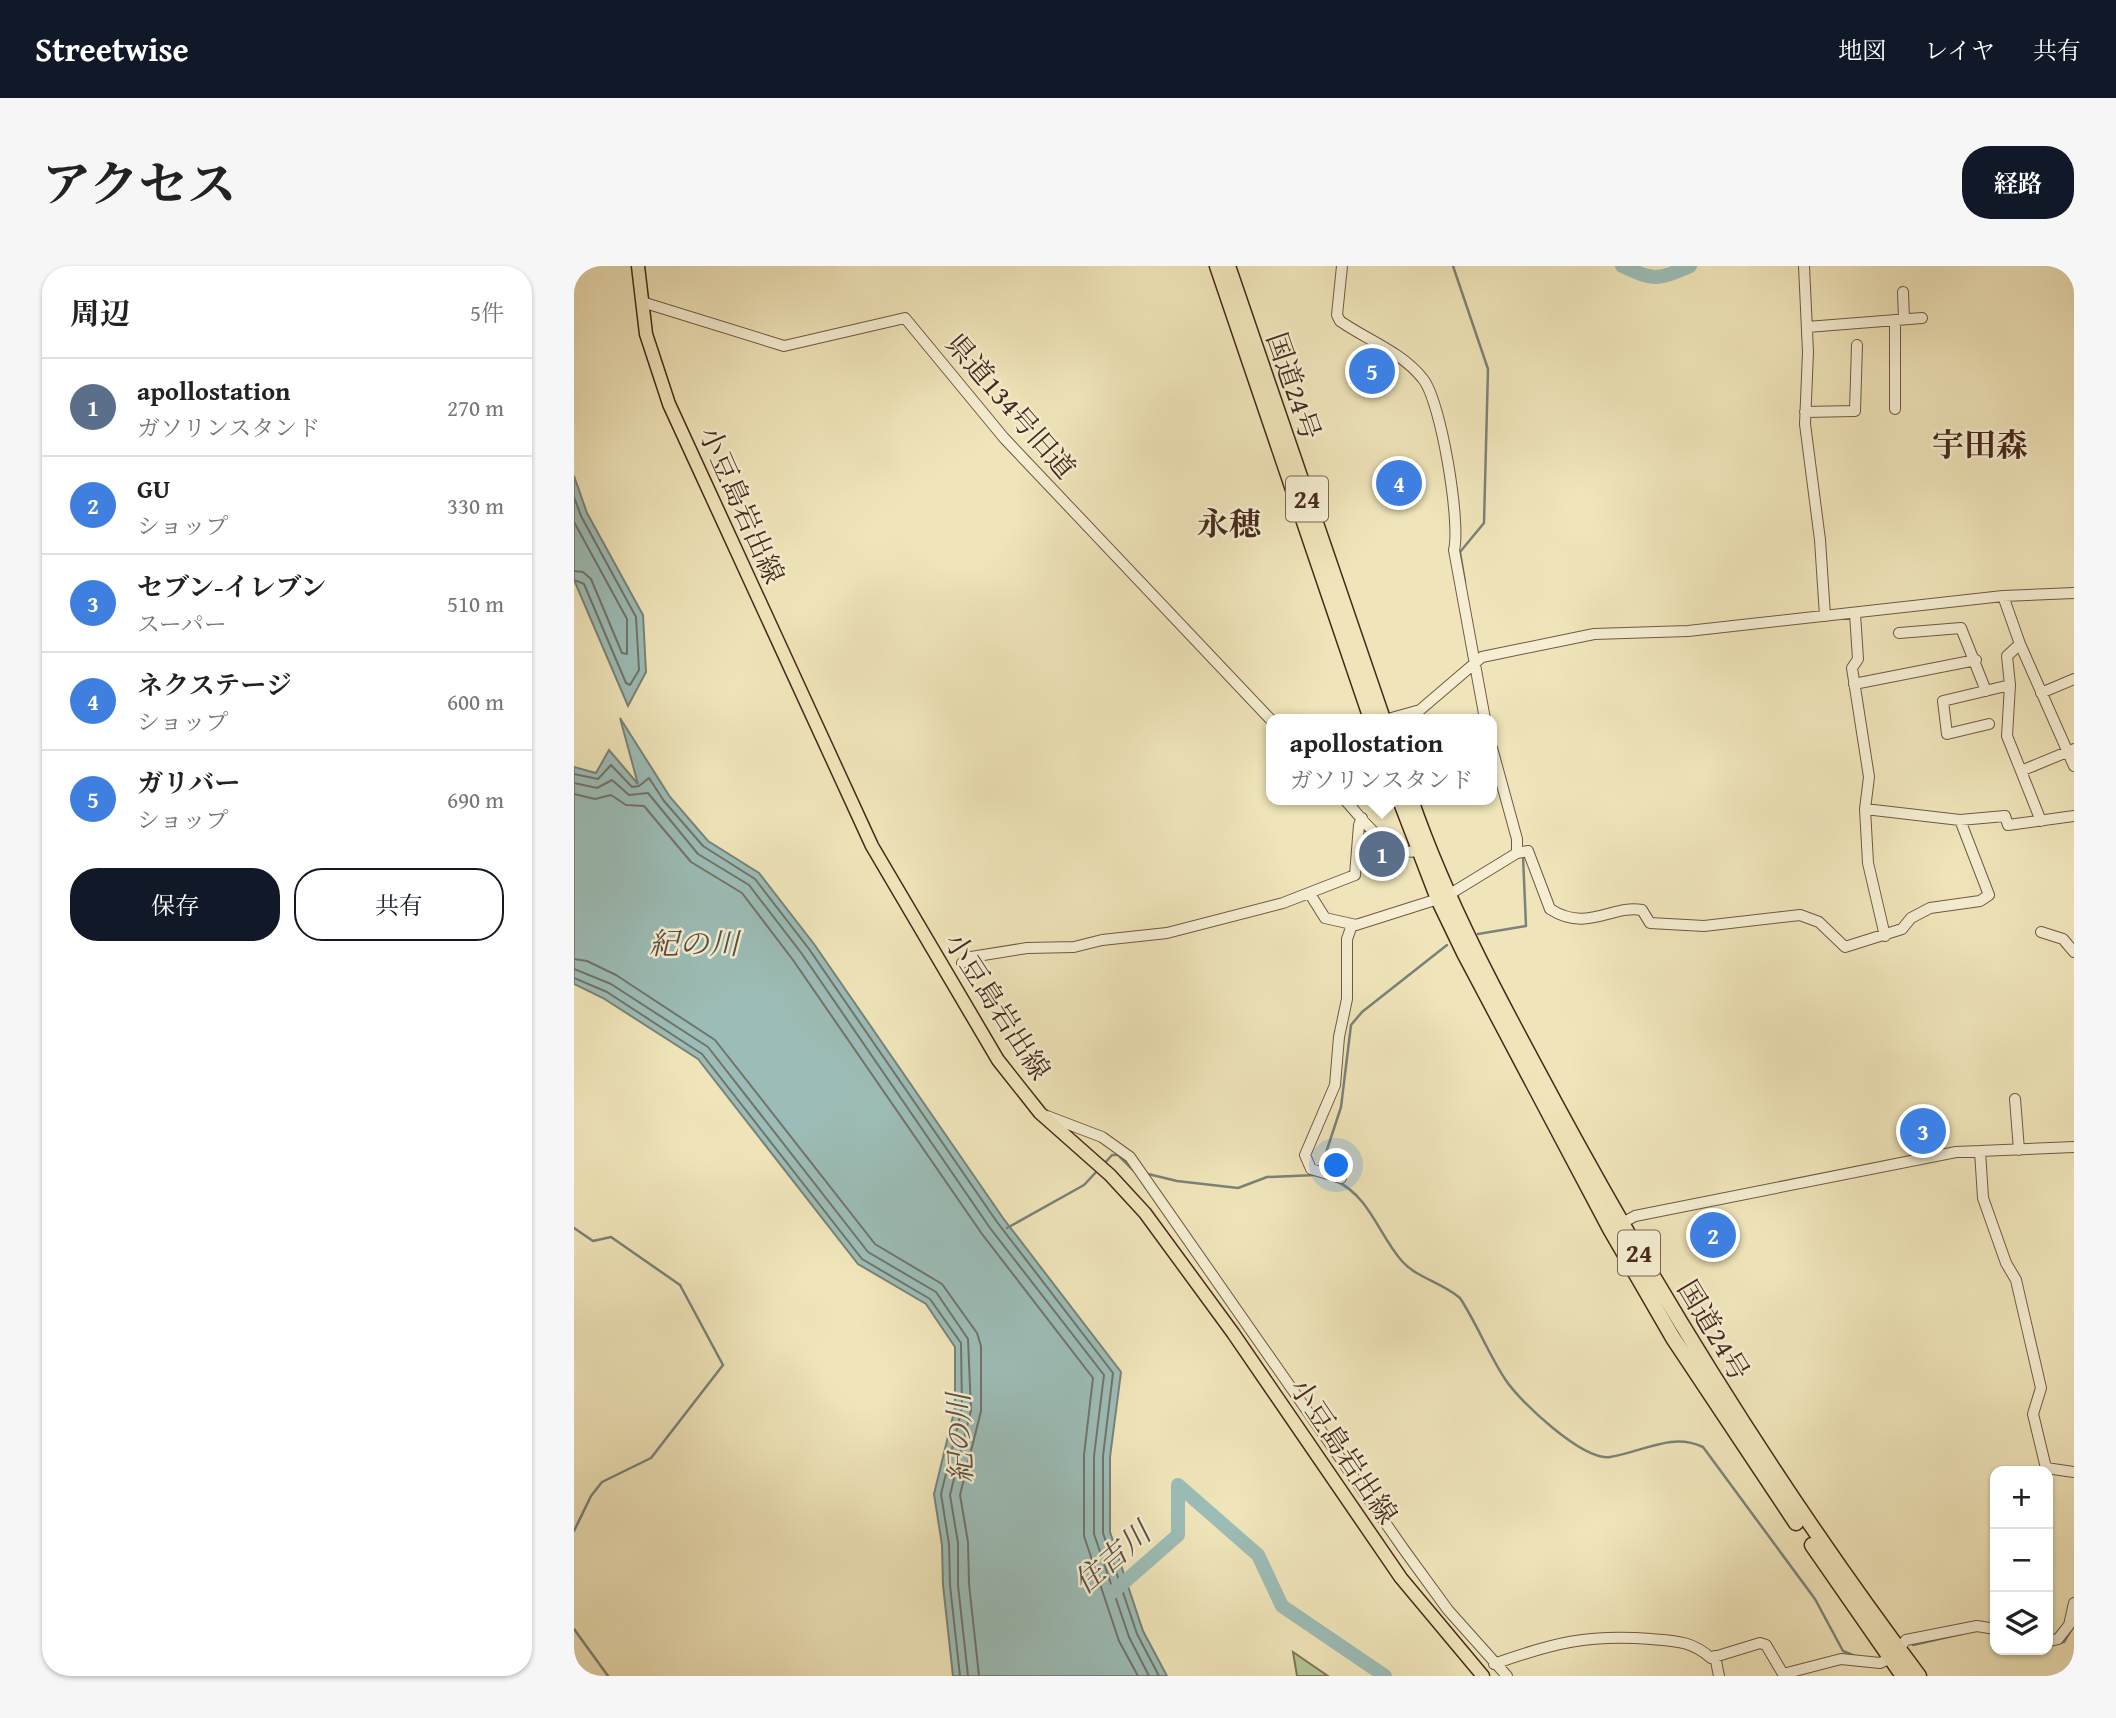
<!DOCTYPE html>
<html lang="ja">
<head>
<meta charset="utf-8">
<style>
	:root { --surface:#fff; --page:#f6f6f6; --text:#222; --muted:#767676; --line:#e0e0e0; --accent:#111827 }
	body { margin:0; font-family:"Gentium Book Plus","Noto Serif JP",serif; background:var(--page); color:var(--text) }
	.controls { position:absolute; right:21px; bottom:21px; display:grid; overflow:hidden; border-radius:14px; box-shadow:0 2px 5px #0004 }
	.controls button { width:63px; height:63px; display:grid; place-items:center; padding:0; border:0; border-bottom:2px solid var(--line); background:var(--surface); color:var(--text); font:35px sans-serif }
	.you { position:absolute; left:763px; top:900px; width:24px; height:24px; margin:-18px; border:5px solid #fff; border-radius:50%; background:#1a73e8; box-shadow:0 0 0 10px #1a73e833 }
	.badge { display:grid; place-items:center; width:46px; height:46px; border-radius:50%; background:var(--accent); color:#fff; font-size:23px; font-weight:700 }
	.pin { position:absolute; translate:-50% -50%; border:4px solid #fff; box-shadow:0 2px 7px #0006 }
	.popup { position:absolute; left:692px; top:448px; width:231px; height:91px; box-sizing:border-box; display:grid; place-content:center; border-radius:14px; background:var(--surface); filter:drop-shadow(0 2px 5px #0005); font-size:23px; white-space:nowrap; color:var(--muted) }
	.popup b { font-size:26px; color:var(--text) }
	.popup::after { content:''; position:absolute; left:50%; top:100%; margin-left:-14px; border:14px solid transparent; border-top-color:var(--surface) }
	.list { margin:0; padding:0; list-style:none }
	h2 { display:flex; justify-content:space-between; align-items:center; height:91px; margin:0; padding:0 28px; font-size:30px }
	h2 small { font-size:23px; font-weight:400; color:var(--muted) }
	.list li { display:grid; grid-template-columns:46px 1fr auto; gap:21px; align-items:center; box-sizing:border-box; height:98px; padding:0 28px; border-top:2px solid var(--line) }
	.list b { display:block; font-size:26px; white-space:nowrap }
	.list p { margin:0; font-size:23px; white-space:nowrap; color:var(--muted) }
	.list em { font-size:23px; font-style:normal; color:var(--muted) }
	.actions { display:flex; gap:14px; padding:21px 28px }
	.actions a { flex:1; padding:16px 0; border:2px solid var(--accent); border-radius:28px; text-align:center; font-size:24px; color:var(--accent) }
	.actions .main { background:var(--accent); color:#fff }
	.icon { flex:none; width:38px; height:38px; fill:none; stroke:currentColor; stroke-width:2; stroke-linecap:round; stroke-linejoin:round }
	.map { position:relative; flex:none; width:1500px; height:1410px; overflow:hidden; border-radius:28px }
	header { display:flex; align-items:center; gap:42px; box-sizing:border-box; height:98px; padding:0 35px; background:var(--accent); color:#fff }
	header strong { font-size:33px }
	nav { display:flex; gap:38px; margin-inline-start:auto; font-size:24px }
	.intro { display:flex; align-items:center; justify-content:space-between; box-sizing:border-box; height:168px; padding:0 42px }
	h1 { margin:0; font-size:49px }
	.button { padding:18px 32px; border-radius:28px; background:var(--accent); color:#fff; font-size:24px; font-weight:700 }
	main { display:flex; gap:42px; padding:0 42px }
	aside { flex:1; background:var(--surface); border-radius:28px; box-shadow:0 2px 5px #0004 }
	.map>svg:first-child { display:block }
	.green { fill:#b3c695; stroke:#7d7858; stroke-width:2 }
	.water { fill:#9cbdb7; stroke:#7a8279; stroke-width:2 }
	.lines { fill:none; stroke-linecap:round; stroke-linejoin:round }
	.shore { stroke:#72736a; stroke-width:2 }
	.stream { stroke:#7a8279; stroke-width:2.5 }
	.river { stroke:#9cbdb7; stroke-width:14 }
	.minor-casing { stroke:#715844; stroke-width:12 }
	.major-casing { stroke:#47291c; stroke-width:15 }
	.highway-casing { stroke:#47291c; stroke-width:17 }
	.minor { stroke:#f5eed2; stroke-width:10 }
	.major { stroke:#f0e5ba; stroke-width:12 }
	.highway { stroke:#f0e5ba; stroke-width:14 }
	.labels { text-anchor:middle; stroke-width:5; stroke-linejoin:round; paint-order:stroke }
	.shield { fill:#f5eed2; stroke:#7b6453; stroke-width:2 }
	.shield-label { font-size:26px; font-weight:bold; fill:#47291c }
	.street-label { font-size:28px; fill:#47291c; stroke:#f5eed2 }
	.water-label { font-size:30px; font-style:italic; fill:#5c4e43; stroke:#f5eed2 }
	.quarter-label { font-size:32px; font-weight:bold; fill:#47291c; stroke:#f5eed2 }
</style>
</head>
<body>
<header>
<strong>Streetwise</strong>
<nav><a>地図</a><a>レイヤ</a><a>共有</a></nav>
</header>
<div class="intro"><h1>アクセス</h1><a class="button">経路</a></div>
<main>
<aside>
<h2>周辺<small>5件</small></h2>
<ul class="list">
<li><span class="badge" style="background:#5c6f8a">1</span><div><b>apollostation</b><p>ガソリンスタンド</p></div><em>270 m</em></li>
<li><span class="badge" style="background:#3f7fe0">2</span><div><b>GU</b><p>ショップ</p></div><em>330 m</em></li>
<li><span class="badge" style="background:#3f7fe0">3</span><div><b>セブン-イレブン</b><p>スーパー</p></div><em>510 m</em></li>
<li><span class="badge" style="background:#3f7fe0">4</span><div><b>ネクステージ</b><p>ショップ</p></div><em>600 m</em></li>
<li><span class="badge" style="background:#3f7fe0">5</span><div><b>ガリバー</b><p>ショップ</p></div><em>690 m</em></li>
</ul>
<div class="actions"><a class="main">保存</a><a>共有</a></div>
</aside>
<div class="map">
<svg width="1500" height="1410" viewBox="0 0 1500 1410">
	<rect width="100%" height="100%" fill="#f0e5ba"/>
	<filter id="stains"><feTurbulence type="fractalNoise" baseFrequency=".00286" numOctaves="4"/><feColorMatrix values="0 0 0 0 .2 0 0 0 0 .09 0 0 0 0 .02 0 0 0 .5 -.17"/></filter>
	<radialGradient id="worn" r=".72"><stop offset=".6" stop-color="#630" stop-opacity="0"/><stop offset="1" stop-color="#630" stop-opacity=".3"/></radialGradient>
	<path class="green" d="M 719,1386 L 754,1410 L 723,1410 Z"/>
	<path class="water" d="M 0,210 L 13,247 L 69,349 L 72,406 L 54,440 L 0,314 Z
		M 46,452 L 96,531 L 134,575 L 185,607 L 240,678 L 429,952 L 547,1106 L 536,1191 L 536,1266 L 569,1365 L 593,1410 L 379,1410 L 369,1319 L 368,1279 L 360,1228 L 381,1142 L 381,1081 L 352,1038 L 284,998 L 124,793 L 29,732 L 0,718 L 0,501 L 22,507 L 35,484 L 64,518 Z"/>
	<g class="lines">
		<path class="shore" d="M 0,231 L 7,250 L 62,351 L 65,404 L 56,419 L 52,417 L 10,318 L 0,314
			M 0,256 L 53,353 L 53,388 L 48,387 L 17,313 L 9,306 L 0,305
			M 0,508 L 24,513 L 37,499 L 58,521 L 65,520 L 75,512 L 90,535 L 129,580 L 181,613 L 235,683 L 423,956 L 539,1107 L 529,1190 L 529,1267 L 563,1368 L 585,1410
			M 0,517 L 23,522 L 38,514 L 55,529 L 74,527 L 124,588 L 175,619 L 228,688 L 416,962 L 530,1109 L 520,1190 L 520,1268 L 555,1371 L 575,1410
			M 0,528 L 21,533 L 37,529 L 52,539 L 70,540 L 117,596 L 168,627 L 219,694 L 408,968 L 519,1112 L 510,1189 L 510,1270 L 545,1375 L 564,1410
			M 0,693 L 13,695 L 42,709 L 141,774 L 301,978 L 368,1018 L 403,1067 L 407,1080 L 407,1145 L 386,1229 L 394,1276 L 395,1318 L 405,1410
			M 0,703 L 37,718 L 134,781 L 294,986 L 362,1026 L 394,1073 L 397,1144 L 376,1229 L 384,1277 L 384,1319 L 394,1410
			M 0,712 L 33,726 L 128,788 L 288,993 L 356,1033 L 387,1077 L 388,1142 L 367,1228 L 375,1278 L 376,1319 L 386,1410"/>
		<path class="stream" d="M 879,0 L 914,103 L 910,257 L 886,286 L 891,316
			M 918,466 L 922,482
			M 904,668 L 952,660 L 949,590
			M 529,899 L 538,889 L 544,889 L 560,905
			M 747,902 L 767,841 L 777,759 L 788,746 L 873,679
			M 570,907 L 603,915 L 664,922 L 693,911 L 742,909
			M 762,915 C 795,930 804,967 827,994 C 842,1012 868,1016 886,1032 C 903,1058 914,1087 931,1113 C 945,1135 1009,1195 1036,1191 C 1069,1186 1097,1166 1129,1181 L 1241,1333 L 1269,1385 L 1283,1391
			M 0,962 L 19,975 L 37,971 L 106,1019 L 149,1099 L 77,1192 L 28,1216 L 17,1230 L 0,1265
			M 433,962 L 510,919 L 524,904
			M 0,1363 L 34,1410
			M 1485,1377 L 1490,1376 L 1500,1359
			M 1339,1379 L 1387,1368"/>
		<path class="river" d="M 1048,0 C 1081,15 1083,14 1116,0
			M 539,1326 L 604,1269 L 604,1219 L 684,1289 L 708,1340 L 811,1410"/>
		<g class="minor-casing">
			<path id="minor" d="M 768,0 L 763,49 L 766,55 C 793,74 828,86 849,113 C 867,135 887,257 880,284 L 911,453
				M 1230,0 L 1234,86 L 1231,158 L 1246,274 L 1251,350
				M 1329,26 L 1330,53
				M 68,36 L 210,80 L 331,52 L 430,172 L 698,455
				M 1321,54 L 1321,143
				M 1233,61 L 1348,52
				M 1231,146 L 1281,145 L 1283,79
				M 1429,330 L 1446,378 L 1500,500
				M 1281,348 L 1284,393 L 1278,402 L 1295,511 L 1291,543 L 1294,597 L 1311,670
				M 1325,367 L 1387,362 L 1412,425
				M 1446,378 L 1433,390 L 1436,419 L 1433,470 L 1467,555
				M 1280,418 L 1402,394
				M 1467,427 L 1500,413
				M 814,453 L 846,444 L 908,391 L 1020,368 L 1114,365 L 1429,330 L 1500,327
				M 1415,458 L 1373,468 L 1369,435 L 1436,419
				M 918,482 L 943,573 L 943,587
				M 1447,505 L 1500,483
				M 771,534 C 791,555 817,597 850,583
				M 1291,543 L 1386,554 L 1431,550 L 1434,559 L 1500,550
				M 736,628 L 751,652 L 782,659 L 864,633
				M 876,628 L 943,587 L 954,585 L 976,643 C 1013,667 1039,638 1068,644 L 1076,657 L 1130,660 L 1226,649 L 1245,656 L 1271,681 L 1328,663 L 1337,652 L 1356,642 L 1406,635 L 1415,629 L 1386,554
				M 1467,666 L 1489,673 L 1500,686
				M 388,697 L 397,691 L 453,682 L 500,681 L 528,674 L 593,667 L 709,637 L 781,609 L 785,559 L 788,552
				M 1441,833 L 1445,884
				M 473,850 L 528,871 L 556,891 L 831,1285 L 874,1344 L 933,1410
				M 1406,885 L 1409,932 L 1432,997 L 1442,1014 L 1467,1122 L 1459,1148 L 1472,1202 L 1500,1206
				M 767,912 L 737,903 L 731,889 L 761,819 L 765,771 L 773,733 L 773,673 L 778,659
				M 1043,960 L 1061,950 L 1382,886 L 1500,881
				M 1474,1375 L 1484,1373 L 1495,1359 L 1500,1337
				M 1141,1390 L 1145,1410
				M 920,1398 C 979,1377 1014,1368 1077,1373 C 1102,1375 1118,1375 1137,1392 L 1186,1377 L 1192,1379 L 1209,1408 L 1267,1393 L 1306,1397 L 1317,1392 L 1332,1374 L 1403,1360 L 1421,1363"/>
		</g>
		<g class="major-casing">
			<path id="major" d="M 64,0 L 72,68 L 95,138 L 298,580 L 424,794 L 466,847 L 536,909 L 571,947 L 659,1067 L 827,1312 L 909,1410"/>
		</g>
		<g class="highway-casing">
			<path id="highway" d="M 643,0 L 797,453
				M 654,0 L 809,453
				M 826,534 L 864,633 L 890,687 L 1036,963 L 1099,1072 L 1222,1257
				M 837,534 C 873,638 927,737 980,835 C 1088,1035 1208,1228 1345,1410
				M 1238,1279 L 1329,1410"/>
		</g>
		<use href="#minor" class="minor"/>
		<use href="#major" class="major"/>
		<use href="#highway" class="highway"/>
	</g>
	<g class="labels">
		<g class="shield">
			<rect x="712" y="210.5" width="42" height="45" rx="5"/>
			<rect x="1044" y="964.5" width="42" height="45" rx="5"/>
		</g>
		<g class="shield-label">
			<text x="733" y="242">24</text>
			<text x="1065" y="996">24</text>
		</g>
		<g class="street-label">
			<text transform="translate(720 120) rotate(71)" y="10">国道24号</text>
			<text transform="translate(437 140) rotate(49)" y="10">県道134号旧道</text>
			<text transform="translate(168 239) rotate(66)" y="10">小豆島岩出線</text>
			<text transform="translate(424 740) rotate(57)" y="10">小豆島岩出線</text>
			<text transform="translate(1140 1064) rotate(59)" y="10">国道24号</text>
			<text transform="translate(770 1185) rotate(56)" y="10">小豆島岩出線</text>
		</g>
		<g class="water-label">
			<text x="120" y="688">紀の川</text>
			<text transform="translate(386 1172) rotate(-92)" y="10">紀の川</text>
			<text transform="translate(538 1292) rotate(-41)" y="10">住吉川</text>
		</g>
		<g class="quarter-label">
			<text x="1406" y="190">宇田森</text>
			<text x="655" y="269">永穂</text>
		</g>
	</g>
	<rect width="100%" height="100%" filter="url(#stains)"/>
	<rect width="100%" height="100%" fill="url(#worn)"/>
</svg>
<div class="controls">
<button>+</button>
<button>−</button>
<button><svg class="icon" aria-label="layers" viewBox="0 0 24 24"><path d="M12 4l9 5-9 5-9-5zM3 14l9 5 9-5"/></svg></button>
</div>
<div class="you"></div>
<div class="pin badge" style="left:808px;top:588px;background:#5c6f8a">1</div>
<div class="popup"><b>apollostation</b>ガソリンスタンド</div>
<div class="pin badge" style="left:1139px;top:969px;background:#3f7fe0">2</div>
<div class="pin badge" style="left:1349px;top:865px;background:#3f7fe0">3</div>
<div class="pin badge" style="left:825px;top:217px;background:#3f7fe0">4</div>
<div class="pin badge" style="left:798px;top:105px;background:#3f7fe0">5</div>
</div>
</main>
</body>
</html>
